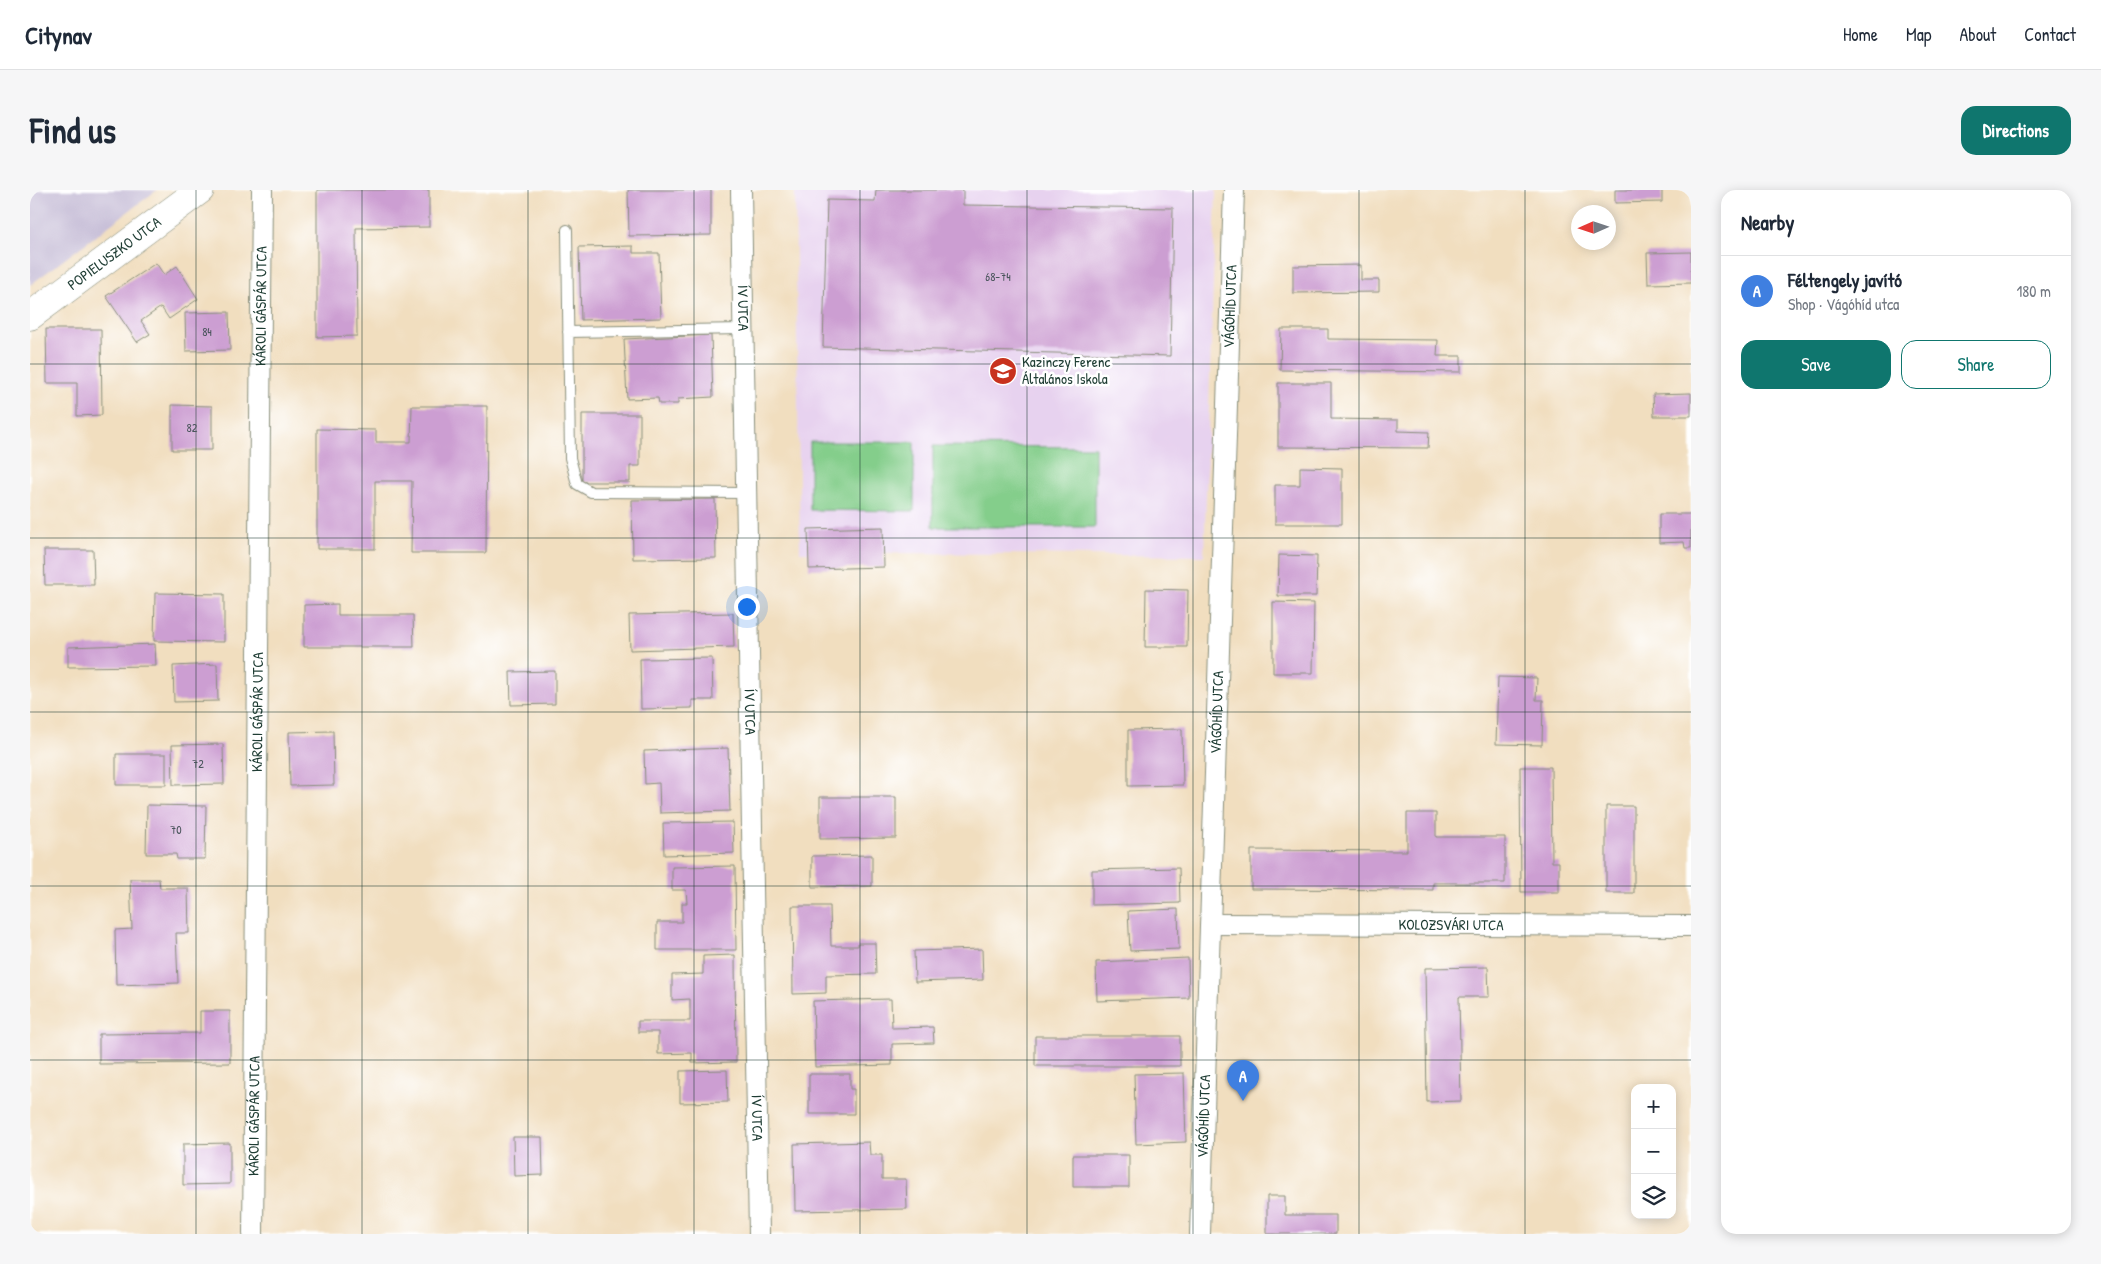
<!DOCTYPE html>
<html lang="en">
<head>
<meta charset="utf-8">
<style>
	:root { --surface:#fff; --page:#f6f6f7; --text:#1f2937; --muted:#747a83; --line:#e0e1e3; --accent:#0f766e }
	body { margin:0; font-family:"Patrick Hand",sans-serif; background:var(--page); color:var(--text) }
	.controls { position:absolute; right:15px; bottom:15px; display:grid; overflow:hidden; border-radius:10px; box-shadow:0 2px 12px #0003 }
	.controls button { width:45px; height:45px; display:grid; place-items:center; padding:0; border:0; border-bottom:1px solid var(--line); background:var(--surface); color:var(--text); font:25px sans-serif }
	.compass { position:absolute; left:1541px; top:15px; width:45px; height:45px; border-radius:50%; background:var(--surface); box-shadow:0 2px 12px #0003; rotate:267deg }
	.you { position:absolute; left:716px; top:416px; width:18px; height:18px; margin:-12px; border:4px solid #fff; border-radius:50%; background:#1a73e8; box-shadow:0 0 0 8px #1a73e833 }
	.badge { display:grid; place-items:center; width:32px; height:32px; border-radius:50%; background:var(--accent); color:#fff; font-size:16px; font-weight:700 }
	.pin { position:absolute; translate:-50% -41px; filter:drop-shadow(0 1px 2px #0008) }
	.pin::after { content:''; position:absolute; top:26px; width:18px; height:15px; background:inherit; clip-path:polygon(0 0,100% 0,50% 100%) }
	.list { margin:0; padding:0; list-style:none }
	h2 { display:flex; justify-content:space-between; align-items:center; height:65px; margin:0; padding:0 20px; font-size:21px }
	h2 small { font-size:16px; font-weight:400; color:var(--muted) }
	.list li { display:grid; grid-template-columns:32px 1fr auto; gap:15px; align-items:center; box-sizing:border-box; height:70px; padding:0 20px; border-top:1px solid var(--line) }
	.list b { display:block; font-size:19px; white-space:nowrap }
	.list p { margin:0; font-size:16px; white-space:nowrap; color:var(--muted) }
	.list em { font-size:16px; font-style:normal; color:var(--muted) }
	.actions { display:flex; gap:10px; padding:15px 20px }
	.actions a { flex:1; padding:11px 0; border:1px solid var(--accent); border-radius:15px; text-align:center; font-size:18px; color:var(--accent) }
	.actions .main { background:var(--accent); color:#fff }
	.icon { flex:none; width:28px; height:28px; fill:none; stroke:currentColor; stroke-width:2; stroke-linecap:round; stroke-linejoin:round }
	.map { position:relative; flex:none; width:1661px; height:1044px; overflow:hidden; border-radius:15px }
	header { display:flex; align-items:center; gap:30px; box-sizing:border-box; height:70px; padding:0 25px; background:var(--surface); border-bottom:1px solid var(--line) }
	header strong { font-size:24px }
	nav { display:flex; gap:28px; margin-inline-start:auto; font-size:18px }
	.intro { display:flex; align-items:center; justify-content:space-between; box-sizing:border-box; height:120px; padding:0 30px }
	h1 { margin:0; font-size:35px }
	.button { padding:12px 22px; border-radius:15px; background:var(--accent); color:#fff; font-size:18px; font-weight:700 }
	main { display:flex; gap:30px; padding:0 30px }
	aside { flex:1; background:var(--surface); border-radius:15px; box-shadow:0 2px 12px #0003 }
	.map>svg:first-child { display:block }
	.built { fill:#e7d2ef }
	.industrial { fill:#c8bfd8 }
	.green { fill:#84ce8b; stroke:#528660 }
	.building { fill:#cc9ed2 }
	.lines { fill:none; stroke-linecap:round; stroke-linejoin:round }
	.lane-casing { stroke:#888e7a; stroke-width:12 }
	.street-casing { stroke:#888e7a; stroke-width:22 }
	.secondary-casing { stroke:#888e7a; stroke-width:29 }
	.lane { stroke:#fff; stroke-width:10 }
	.street { stroke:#fff; stroke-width:20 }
	.secondary { stroke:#fff; stroke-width:28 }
	.grid { fill:none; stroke:#1f3d34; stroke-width:1; stroke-opacity:0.55 }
	.labels { text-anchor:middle; stroke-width:5; stroke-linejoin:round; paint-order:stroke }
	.number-label { font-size:12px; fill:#4a555c }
	.street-label { font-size:15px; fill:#1f3d34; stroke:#fff }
	.poi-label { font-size:15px; fill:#1f3d34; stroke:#fff; text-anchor:start }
</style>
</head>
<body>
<header>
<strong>Citynav</strong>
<nav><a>Home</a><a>Map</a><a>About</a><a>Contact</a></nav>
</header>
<div class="intro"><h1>Find us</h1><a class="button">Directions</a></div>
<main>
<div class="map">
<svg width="1661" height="1044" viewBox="0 0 1661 1044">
	<rect width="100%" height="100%" fill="#fff"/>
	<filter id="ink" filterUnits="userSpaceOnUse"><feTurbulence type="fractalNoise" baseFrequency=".02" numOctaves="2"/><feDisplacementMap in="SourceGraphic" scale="10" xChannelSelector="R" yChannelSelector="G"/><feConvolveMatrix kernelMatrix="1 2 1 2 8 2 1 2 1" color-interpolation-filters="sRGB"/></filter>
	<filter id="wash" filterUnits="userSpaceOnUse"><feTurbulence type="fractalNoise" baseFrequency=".0096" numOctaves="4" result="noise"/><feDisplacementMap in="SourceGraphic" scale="20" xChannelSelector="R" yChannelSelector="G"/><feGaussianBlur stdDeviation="1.12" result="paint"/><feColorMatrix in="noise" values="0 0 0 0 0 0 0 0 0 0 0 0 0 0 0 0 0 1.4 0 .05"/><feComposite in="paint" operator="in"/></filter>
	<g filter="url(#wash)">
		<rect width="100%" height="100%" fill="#f1debf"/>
		<path class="built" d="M 765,0 L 1186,0 L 1174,366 L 770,362 Z"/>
		<path class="industrial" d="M 0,0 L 127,0 L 0,95 Z"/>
		<path class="green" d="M 780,252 L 884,252 L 884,321 L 780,320 Z
			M 903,256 L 1065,257 L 1065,337 L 903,337 Z"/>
		<g id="blocks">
			<path class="building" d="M 287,0 L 399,0 L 399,37 L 326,38 L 327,146 L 287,147 Z
				M 598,0 L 681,0 L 681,45 L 599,46 Z
				M 846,0 L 933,0 L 933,15 L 1143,18 L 1140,166 L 793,157 L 797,10 L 845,11 Z
				M 1585,0 L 1632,0 L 1632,12 L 1585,13 Z
				M 603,56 L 603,63 L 629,63 L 631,128 L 551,130 L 549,57 Z
				M 1661,62 L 1661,93 L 1618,94 L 1617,63 Z
				M 126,73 L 134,85 L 147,76 L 168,109 L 139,129 L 131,117 L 111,131 L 120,144 L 107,152 L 76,106 Z
				M 1331,75 L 1331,90 L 1349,90 L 1349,102 L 1263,103 L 1263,76 Z
				M 199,122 L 200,160 L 156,161 L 155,123 Z
				M 16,139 L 71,139 L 72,225 L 47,226 L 47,193 L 17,193 Z
				M 1251,139 L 1298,139 L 1298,149 L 1408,150 L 1407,166 L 1431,166 L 1431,182 L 1250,180 Z
				M 681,145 L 683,207 L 648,209 L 648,214 L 629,214 L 628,208 L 597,209 L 594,149 Z
				M 1248,193 L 1301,193 L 1301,229 L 1368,230 L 1368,241 L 1399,242 L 1398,258 L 1248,257 Z
				M 1661,203 L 1661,226 L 1624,226 L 1623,204 Z
				M 142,215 L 182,216 L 182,260 L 142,260 Z
				M 382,216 L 457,216 L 456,363 L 381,363 L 382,291 L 345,291 L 345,359 L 287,359 L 287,239 L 346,240 L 346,252 L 381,252 Z
				M 552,224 L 610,224 L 610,276 L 600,276 L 600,292 L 552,292 Z
				M 1270,277 L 1312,278 L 1312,334 L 1245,334 L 1245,295 L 1270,295 Z
				M 685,309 L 686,368 L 603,369 L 602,310 Z
				M 1629,324 L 1661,324 L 1661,358 L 1655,358 L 1654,352 L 1629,353 Z
				M 853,337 L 854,377 L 779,379 L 778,339 Z
				M 14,360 L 63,360 L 64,395 L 15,395 Z
				M 1249,365 L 1287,366 L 1286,406 L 1248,406 Z
				M 1116,399 L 1158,400 L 1157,457 L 1115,457 Z
				M 125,403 L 194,404 L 194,452 L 124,451 Z
				M 1243,412 L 1284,413 L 1283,483 L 1243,483 Z
				M 308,414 L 308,425 L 383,425 L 384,457 L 274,457 L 274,415 Z
				M 703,423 L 704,457 L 600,460 L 599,425 Z
				M 125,454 L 126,476 L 38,477 L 38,457 Z
				M 682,468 L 683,510 L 662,510 L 662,518 L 611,519 L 610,469 Z
				M 187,474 L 188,511 L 144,512 L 143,476 Z
				M 525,481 L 525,514 L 481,515 L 480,482 Z
				M 1468,487 L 1507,488 L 1506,510 L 1513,510 L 1512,555 L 1466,554 Z
				M 1152,539 L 1153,595 L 1098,596 L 1098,540 Z
				M 303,541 L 304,595 L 260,596 L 259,542 Z
				M 193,554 L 194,594 L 143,595 L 142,555 Z
				M 698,558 L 700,621 L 630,623 L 629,593 L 615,594 L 614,561 Z
				M 86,564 L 136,564 L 136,595 L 86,595 Z
				M 1490,577 L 1521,577 L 1522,672 L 1529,672 L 1529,702 L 1491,702 Z
				M 790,607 L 866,607 L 866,648 L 790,649 Z
				M 117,615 L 176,616 L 175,669 L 147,669 L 146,664 L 116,664 Z
				M 1576,616 L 1604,616 L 1604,703 L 1576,703 Z
				M 1377,623 L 1406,623 L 1406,647 L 1475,647 L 1475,693 L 1403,693 L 1403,700 L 1221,699 L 1221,660 L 1377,661 Z
				M 703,632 L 704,663 L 634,665 L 633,633 Z
				M 842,665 L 842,696 L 782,697 L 782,666 Z
				M 705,676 L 706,760 L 627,760 L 627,732 L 652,732 L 652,713 L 657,713 L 656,700 L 642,700 L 642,677 Z
				M 1149,678 L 1150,713 L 1062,715 L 1062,680 Z
				M 100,689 L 129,689 L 130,698 L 158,698 L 159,743 L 146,743 L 148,793 L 86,795 L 85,740 L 102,739 Z
				M 762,716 L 800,716 L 801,756 L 828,756 L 828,753 L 845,753 L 846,784 L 796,785 L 796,803 L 763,804 Z
				M 1148,719 L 1149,759 L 1100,761 L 1098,721 Z
				M 952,759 L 953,790 L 885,792 L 884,761 Z
				M 705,765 L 706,872 L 662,873 L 662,863 L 628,864 L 628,842 L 608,842 L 608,831 L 660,831 L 660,809 L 642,810 L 642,785 L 673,784 L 673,766 Z
				M 1158,768 L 1159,808 L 1067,811 L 1066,772 Z
				M 1458,777 L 1459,807 L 1429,807 L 1431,911 L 1397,912 L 1395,778 Z
				M 861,809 L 862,838 L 903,837 L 904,853 L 862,854 L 862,875 L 785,877 L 783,811 Z
				M 170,821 L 200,821 L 200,873 L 69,874 L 69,844 L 170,843 Z
				M 1005,846 L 1150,846 L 1150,876 L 1005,876 Z
				M 697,880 L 698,912 L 650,913 L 650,881 Z
				M 1154,883 L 1156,952 L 1106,954 L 1104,884 Z
				M 779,884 L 820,884 L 820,899 L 824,899 L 824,924 L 779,924 Z
				M 483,947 L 512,947 L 513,985 L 484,986 Z
				M 839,952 L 840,965 L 852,965 L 852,989 L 876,989 L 877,1019 L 765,1021 L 764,954 Z
				M 200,953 L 200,994 L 153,995 L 153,954 Z
				M 1043,965 L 1099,965 L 1099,997 L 1043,997 Z
				M 1237,1006 L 1255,1006 L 1255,1025 L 1306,1025 L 1306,1044 L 1237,1044 Z"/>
		</g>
	</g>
	<g filter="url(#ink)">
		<use href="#blocks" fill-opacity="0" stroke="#888e7a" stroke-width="1"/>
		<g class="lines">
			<g class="lane-casing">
				<path id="lane" d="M 537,40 L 540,268 L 547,294 L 561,302 L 716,303
					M 538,142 L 713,139"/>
			</g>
			<g class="street-casing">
				<g id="street">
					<path id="s1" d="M 711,0 L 729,1044"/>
					<path id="s2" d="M 1181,734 L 1661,736"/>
					<path id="s3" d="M 223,1044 L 232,0"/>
					<path id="s4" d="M 1170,1044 L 1204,0"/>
				</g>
			</g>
			<g class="secondary-casing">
				<g id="secondary">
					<path id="s5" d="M 0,126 L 170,0"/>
				</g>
			</g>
			<use href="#lane" class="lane"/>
			<use href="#street" class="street"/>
			<use href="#secondary" class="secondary"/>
		</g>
	</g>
	<path class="grid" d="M 166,0 L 166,1044M 332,0 L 332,1044M 498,0 L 498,1044M 664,0 L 664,1044M 830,0 L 830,1044M 997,0 L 997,1044M 1163,0 L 1163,1044M 1329,0 L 1329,1044M 1495,0 L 1495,1044M 0,174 L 1661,174M 0,348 L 1661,348M 0,522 L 1661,522M 0,696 L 1661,696M 0,870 L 1661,870"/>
	<defs>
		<g id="school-disc" transform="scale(1.4375)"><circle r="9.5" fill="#c8321e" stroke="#fff"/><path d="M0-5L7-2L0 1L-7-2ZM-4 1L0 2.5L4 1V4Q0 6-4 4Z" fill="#fff"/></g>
	</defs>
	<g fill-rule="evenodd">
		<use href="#school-disc" x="973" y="181"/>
	</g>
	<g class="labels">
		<g class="number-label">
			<text x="968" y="91">68-74</text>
			<text x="177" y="146">84</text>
			<text x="162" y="242">82</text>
			<text x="168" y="578">72</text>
			<text x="146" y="644">70</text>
		</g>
		<g class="street-label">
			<text dy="5" stroke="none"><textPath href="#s5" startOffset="105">POPIELUSZKO UTCA</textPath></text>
			<text dy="5" stroke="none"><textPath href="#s3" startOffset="928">KÁROLI GÁSPÁR UTCA</textPath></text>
			<text dy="5" stroke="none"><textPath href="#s1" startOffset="118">ÍV UTCA</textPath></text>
			<text dy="5" stroke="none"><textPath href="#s4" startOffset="928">VÁGÓHÍD UTCA</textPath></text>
			<text dy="5" stroke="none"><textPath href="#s3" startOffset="522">KÁROLI GÁSPÁR UTCA</textPath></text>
			<text dy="5" stroke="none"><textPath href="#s1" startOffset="522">ÍV UTCA</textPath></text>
			<text dy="5" stroke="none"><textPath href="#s4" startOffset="522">VÁGÓHÍD UTCA</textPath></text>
			<text dy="5" stroke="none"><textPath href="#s2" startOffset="240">KOLOZSVÁRI UTCA</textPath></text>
			<text dy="5" stroke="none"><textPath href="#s3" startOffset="118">KÁROLI GÁSPÁR UTCA</textPath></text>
			<text dy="5" stroke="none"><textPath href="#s1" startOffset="928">ÍV UTCA</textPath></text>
			<text dy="5" stroke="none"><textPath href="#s4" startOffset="118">VÁGÓHÍD UTCA</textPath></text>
		</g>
		<g class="poi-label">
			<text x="992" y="177">Kazinczy Ferenc<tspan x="992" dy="17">Általános Iskola</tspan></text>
		</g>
	</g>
</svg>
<div class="controls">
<button>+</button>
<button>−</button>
<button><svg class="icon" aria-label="layers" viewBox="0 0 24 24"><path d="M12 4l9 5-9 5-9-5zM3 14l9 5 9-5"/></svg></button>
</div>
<svg class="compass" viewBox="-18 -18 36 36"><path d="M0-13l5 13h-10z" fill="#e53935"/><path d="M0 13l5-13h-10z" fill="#747a83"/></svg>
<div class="you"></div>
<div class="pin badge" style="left:1213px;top:911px;background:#3f7fe0">A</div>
</div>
<aside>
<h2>Nearby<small></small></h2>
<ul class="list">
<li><span class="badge" style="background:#3f7fe0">A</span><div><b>Féltengely javító</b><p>Shop · Vágóhíd utca</p></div><em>180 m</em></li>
</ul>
<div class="actions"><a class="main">Save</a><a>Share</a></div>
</aside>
</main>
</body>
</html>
